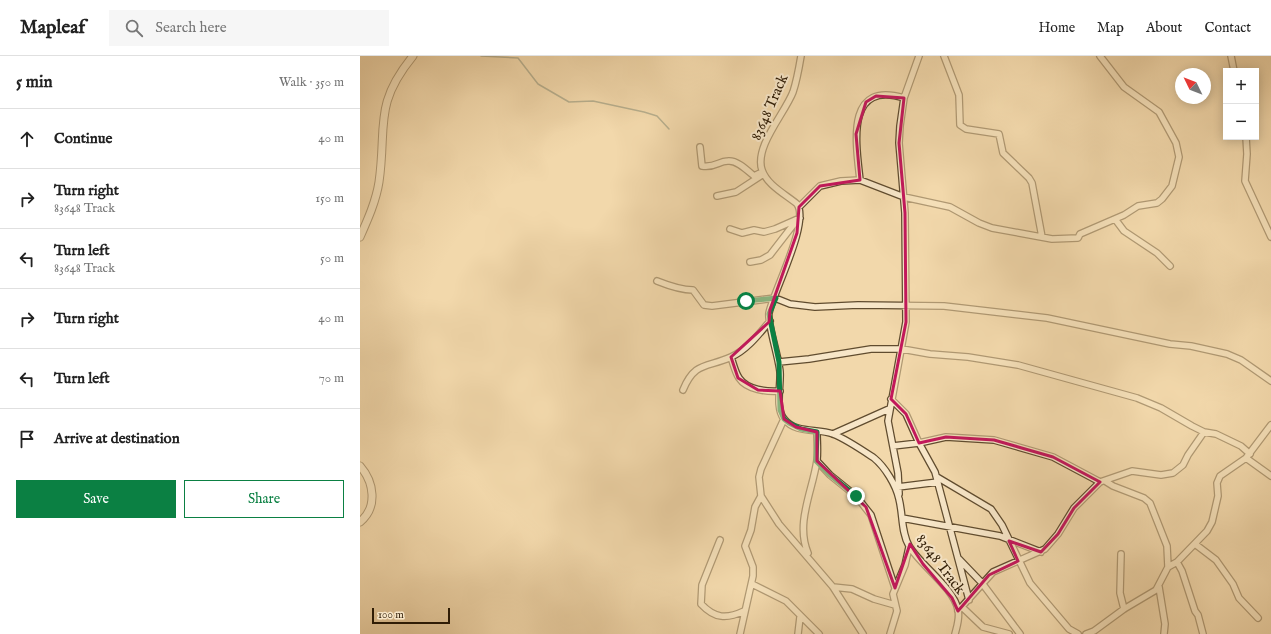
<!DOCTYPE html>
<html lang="en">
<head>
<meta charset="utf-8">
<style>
	:root { --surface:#fff; --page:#f6f6f6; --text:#222; --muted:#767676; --line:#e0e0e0; --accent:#0b8043 }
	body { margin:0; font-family:"IM FELL English",serif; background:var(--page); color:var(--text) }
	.controls { position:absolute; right:12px; top:12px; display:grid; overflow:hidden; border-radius:0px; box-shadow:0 2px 10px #0003 }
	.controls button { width:36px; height:36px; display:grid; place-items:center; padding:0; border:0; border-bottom:1px solid var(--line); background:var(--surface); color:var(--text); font:20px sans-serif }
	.compass { position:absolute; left:815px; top:12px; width:36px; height:36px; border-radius:50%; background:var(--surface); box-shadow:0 2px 10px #0003; rotate:313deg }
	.scale { position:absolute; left:12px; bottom:10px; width:78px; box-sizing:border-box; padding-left:4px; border:2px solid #301d06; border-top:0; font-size:11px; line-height:14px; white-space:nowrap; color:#301d06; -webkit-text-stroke:3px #f7e6c8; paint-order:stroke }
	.stop { position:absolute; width:12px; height:12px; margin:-9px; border:3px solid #0b8043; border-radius:50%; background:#fff }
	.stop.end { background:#0b8043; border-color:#fff; box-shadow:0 1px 4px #0008 }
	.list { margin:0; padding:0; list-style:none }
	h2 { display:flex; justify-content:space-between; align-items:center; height:52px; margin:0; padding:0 16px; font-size:17px }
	h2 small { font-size:13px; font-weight:400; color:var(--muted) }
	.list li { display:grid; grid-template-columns:26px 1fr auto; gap:12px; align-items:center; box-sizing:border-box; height:60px; padding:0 16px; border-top:1px solid var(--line) }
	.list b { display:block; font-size:15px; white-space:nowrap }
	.list p { margin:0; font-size:13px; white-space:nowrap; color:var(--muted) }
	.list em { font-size:13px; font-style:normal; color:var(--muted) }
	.actions { display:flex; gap:8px; padding:12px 16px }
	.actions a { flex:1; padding:9px 0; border:1px solid var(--accent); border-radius:0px; text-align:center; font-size:14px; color:var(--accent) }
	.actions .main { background:var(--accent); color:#fff }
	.icon { flex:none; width:22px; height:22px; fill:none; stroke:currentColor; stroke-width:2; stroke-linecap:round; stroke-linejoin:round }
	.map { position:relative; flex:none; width:911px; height:578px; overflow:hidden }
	header { display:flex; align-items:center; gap:24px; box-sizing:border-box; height:56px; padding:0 20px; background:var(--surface); border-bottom:1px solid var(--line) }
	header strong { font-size:19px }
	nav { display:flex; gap:22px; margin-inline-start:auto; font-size:14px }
	.search { width:280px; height:36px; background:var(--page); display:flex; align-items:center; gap:10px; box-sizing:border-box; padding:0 14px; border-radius:0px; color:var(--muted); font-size:15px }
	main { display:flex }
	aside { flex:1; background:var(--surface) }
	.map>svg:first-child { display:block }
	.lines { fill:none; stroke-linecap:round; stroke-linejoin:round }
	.stream { stroke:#707b69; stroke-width:1.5 }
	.minor-casing { stroke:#604c2f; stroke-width:8 }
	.tertiary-casing { stroke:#604c2f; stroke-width:9 }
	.minor { stroke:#f7e6c8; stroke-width:5.5 }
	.tertiary { stroke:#f7e6c8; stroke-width:7 }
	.route { stroke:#0b8043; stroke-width:5 }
	.marked { fill:none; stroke:#c2185b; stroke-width:3; stroke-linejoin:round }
	.labels { text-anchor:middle; stroke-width:4; stroke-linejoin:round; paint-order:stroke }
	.street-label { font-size:15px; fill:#301d06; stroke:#f7e6c8 }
</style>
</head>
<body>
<header>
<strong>Mapleaf</strong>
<div class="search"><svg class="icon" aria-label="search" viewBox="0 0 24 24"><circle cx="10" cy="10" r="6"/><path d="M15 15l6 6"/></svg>Search here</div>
<nav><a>Home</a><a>Map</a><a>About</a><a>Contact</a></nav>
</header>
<main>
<aside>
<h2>5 min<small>Walk · 350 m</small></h2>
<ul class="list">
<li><svg class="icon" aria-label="ahead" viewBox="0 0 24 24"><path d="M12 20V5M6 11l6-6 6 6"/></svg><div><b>Continue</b></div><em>40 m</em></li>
<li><svg class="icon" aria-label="right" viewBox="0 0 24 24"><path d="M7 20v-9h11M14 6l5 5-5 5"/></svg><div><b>Turn right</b><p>83648 Track</p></div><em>150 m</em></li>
<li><svg class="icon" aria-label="left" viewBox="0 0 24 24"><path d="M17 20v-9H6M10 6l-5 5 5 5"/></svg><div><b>Turn left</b><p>83648 Track</p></div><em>50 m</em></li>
<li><svg class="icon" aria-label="right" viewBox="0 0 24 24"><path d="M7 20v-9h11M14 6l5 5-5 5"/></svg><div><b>Turn right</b></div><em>40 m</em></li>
<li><svg class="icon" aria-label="left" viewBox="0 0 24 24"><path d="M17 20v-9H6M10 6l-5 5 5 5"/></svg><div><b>Turn left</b></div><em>70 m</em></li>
<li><svg class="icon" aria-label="arrive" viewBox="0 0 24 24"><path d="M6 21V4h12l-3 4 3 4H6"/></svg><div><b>Arrive at destination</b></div></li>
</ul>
<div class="actions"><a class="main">Save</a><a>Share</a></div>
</aside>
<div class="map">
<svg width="911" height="578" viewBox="0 0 911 578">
	<rect width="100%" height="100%" fill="#f2d8ab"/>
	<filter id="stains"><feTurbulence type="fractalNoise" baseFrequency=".005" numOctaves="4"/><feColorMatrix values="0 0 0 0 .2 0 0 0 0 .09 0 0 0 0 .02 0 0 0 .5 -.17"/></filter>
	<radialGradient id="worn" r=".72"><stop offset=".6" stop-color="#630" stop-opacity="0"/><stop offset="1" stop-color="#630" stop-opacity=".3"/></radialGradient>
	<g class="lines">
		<path class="stream" d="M 121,0 L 158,2 L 178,28 L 209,46 L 233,45 L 284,56 L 297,60 L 309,73"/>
		<g class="minor-casing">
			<path id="minor" d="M 441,0 C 439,12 437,24 433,36 C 425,57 394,91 402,114 C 407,129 425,138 437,148 C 450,166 414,234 409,257 C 407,266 419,302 420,316 C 421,330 415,352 424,363 C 436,378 457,372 473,378 C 486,383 502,394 514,402 C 525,411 536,429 539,443 C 543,458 541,476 549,490 C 561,510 594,532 598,554 C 600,562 597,570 595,578
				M 584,0 L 599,39 L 600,69 L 606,73 L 639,78 L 643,97 L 669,122 L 672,127 L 682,181
				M 871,0 L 874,15
				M 886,81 L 887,98 L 885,125 L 911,181
				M 340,91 L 342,110 C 356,112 358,105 368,105 C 377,104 387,114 394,120 L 402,116
				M 500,124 C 496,88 485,24 544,42
				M 357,140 L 376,136 L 402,119
				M 439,151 L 460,130 L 481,125 L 500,124 L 544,141 L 590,151 L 619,167 L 632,172 L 692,183 L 718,182 L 720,178 L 764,159 L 778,150 L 797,147 L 802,143 L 812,130 L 819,101 L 816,87 L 799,56 L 764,31 L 740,0
				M 755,163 L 764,175 L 797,197 L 810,210
				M 370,173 L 382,177 L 394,174 L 404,176 L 415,173 L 440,162
				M 390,206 L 401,204 L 410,199 L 437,164
				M 297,225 C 307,229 323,234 333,234 L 344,249 L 352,250 L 415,242 L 430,248 L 455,251 L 498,249 L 584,250 L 687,262 L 810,288 L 831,290 L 867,298 L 881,304 L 911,325
				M 371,301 C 373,307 375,316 379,322 C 387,334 407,336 420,335
				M 419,306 L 449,303 L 511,293 L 542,293 L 570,298 L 608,301 L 658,309 L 777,342 L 801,352 L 832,370 L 844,376 L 856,378 L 881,390 L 890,398
				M 323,334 C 335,305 347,312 371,301 C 387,294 399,278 410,265
				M 531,343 L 546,358 L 559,387 L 575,416 L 609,544
				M 424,363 L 401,413 L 399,421 L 401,440 L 419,468 L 473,531 L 503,578
				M 473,378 L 529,353
				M 533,390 L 559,387 L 586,381 L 634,384 L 693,401 L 740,426
				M 886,402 L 911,420
				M 457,405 L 470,419 L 496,440 L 511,459 L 535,532
				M 577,421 L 631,453 L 642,469 L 670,527 L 709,573 L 718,578
				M 538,431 L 578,426
				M 539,438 L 538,417 L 528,365 L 546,266 L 545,157 L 539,87 L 540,70 L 544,42 L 559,0
				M 542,462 L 640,480 L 681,496
				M 360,484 L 342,529 L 341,548 C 355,563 367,563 384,555
				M 835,488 L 856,504 L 873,528 L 879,542 L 898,562
				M 448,497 C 435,467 453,434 457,404 C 458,395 457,385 457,376
				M 761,498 L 760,537 L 764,553
				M 599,503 L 622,527 L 660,578
				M 817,506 L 822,515 L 835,555 L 838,559 L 843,578
				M 808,511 L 817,506 L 847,475 L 852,466 L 858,440 L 857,427 L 860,420 L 886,402 L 911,369
				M 392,528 L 426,545 L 459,578
				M 473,531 L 492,533 L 514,543 L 535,549
				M 799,531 L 805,568 L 804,578
				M 602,551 L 623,571 L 649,578
				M 598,555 L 633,516 L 685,493 L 698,478 L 714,452 L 740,426 L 772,415 L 801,419 L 813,417 L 823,409 L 828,399 L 844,376
				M 380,578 L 393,520 L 393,511 L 385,490 L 391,474 L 395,451 L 401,440
				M 438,578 L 440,561
				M 530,578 L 537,555 L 533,538 L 545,509 L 549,491
				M 726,578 L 734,575 L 764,553 L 796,534 L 808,511 L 807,490 L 790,447 L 784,442 L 753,430 L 745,425"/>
		</g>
		<g class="tertiary-casing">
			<path id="tertiary" d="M 0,181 C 8,163 16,145 19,126 C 27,70 13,49 53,0
				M 0,410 C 14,426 18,451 0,466"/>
		</g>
		<use href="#minor" class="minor"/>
		<use href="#tertiary" class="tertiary"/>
	</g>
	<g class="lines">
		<path class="route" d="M 386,245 L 416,242 L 409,258 L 419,306 L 420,354 L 424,363 L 429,367 L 441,373 L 457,376 L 456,405 L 470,419 L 496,440"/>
	</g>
	<path d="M0 0H911V578H0ZM 516,40 L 544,42 L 539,87 L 545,157 L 546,266 L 531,343 L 546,358 L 559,387 L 586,381 L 634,384 L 693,401 L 740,426 L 714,452 L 698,478 L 681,496 L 649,485 L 658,505 L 629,519 L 598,555 L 592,542 L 563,508 L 550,488 L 535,532 L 506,451 L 457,405 L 457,376 L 436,371 L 424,363 L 420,335 L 398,334 L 378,322 L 371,301 L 409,266 L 410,254 L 437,177 L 439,151 L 460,130 L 500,124 L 496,78 L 506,46 Z" fill="#f2d8ab" fill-opacity=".55" fill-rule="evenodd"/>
	<path class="marked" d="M 516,40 L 544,42 L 539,87 L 545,157 L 546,266 L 531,343 L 546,358 L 559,387 L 586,381 L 634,384 L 693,401 L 740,426 L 714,452 L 698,478 L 681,496 L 649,485 L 658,505 L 629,519 L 598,555 L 592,542 L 563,508 L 550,488 L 535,532 L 506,451 L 457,405 L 457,376 L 436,371 L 424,363 L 420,335 L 398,334 L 378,322 L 371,301 L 409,266 L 410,254 L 437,177 L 439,151 L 460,130 L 500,124 L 496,78 L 506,46 Z"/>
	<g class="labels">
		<g class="street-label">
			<text transform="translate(409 51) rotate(-66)" y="5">83648 Track</text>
			<text transform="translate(581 508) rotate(53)" y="5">83648 Track</text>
		</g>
	</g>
	<rect width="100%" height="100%" filter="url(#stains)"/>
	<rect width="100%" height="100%" fill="url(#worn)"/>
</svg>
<div class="controls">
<button>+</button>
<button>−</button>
</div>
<svg class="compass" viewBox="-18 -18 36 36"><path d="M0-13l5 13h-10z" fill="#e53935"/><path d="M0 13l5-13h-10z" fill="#767676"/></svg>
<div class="scale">100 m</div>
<div class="stop" style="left:386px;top:245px"></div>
<div class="stop end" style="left:496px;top:440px"></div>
</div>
</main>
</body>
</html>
